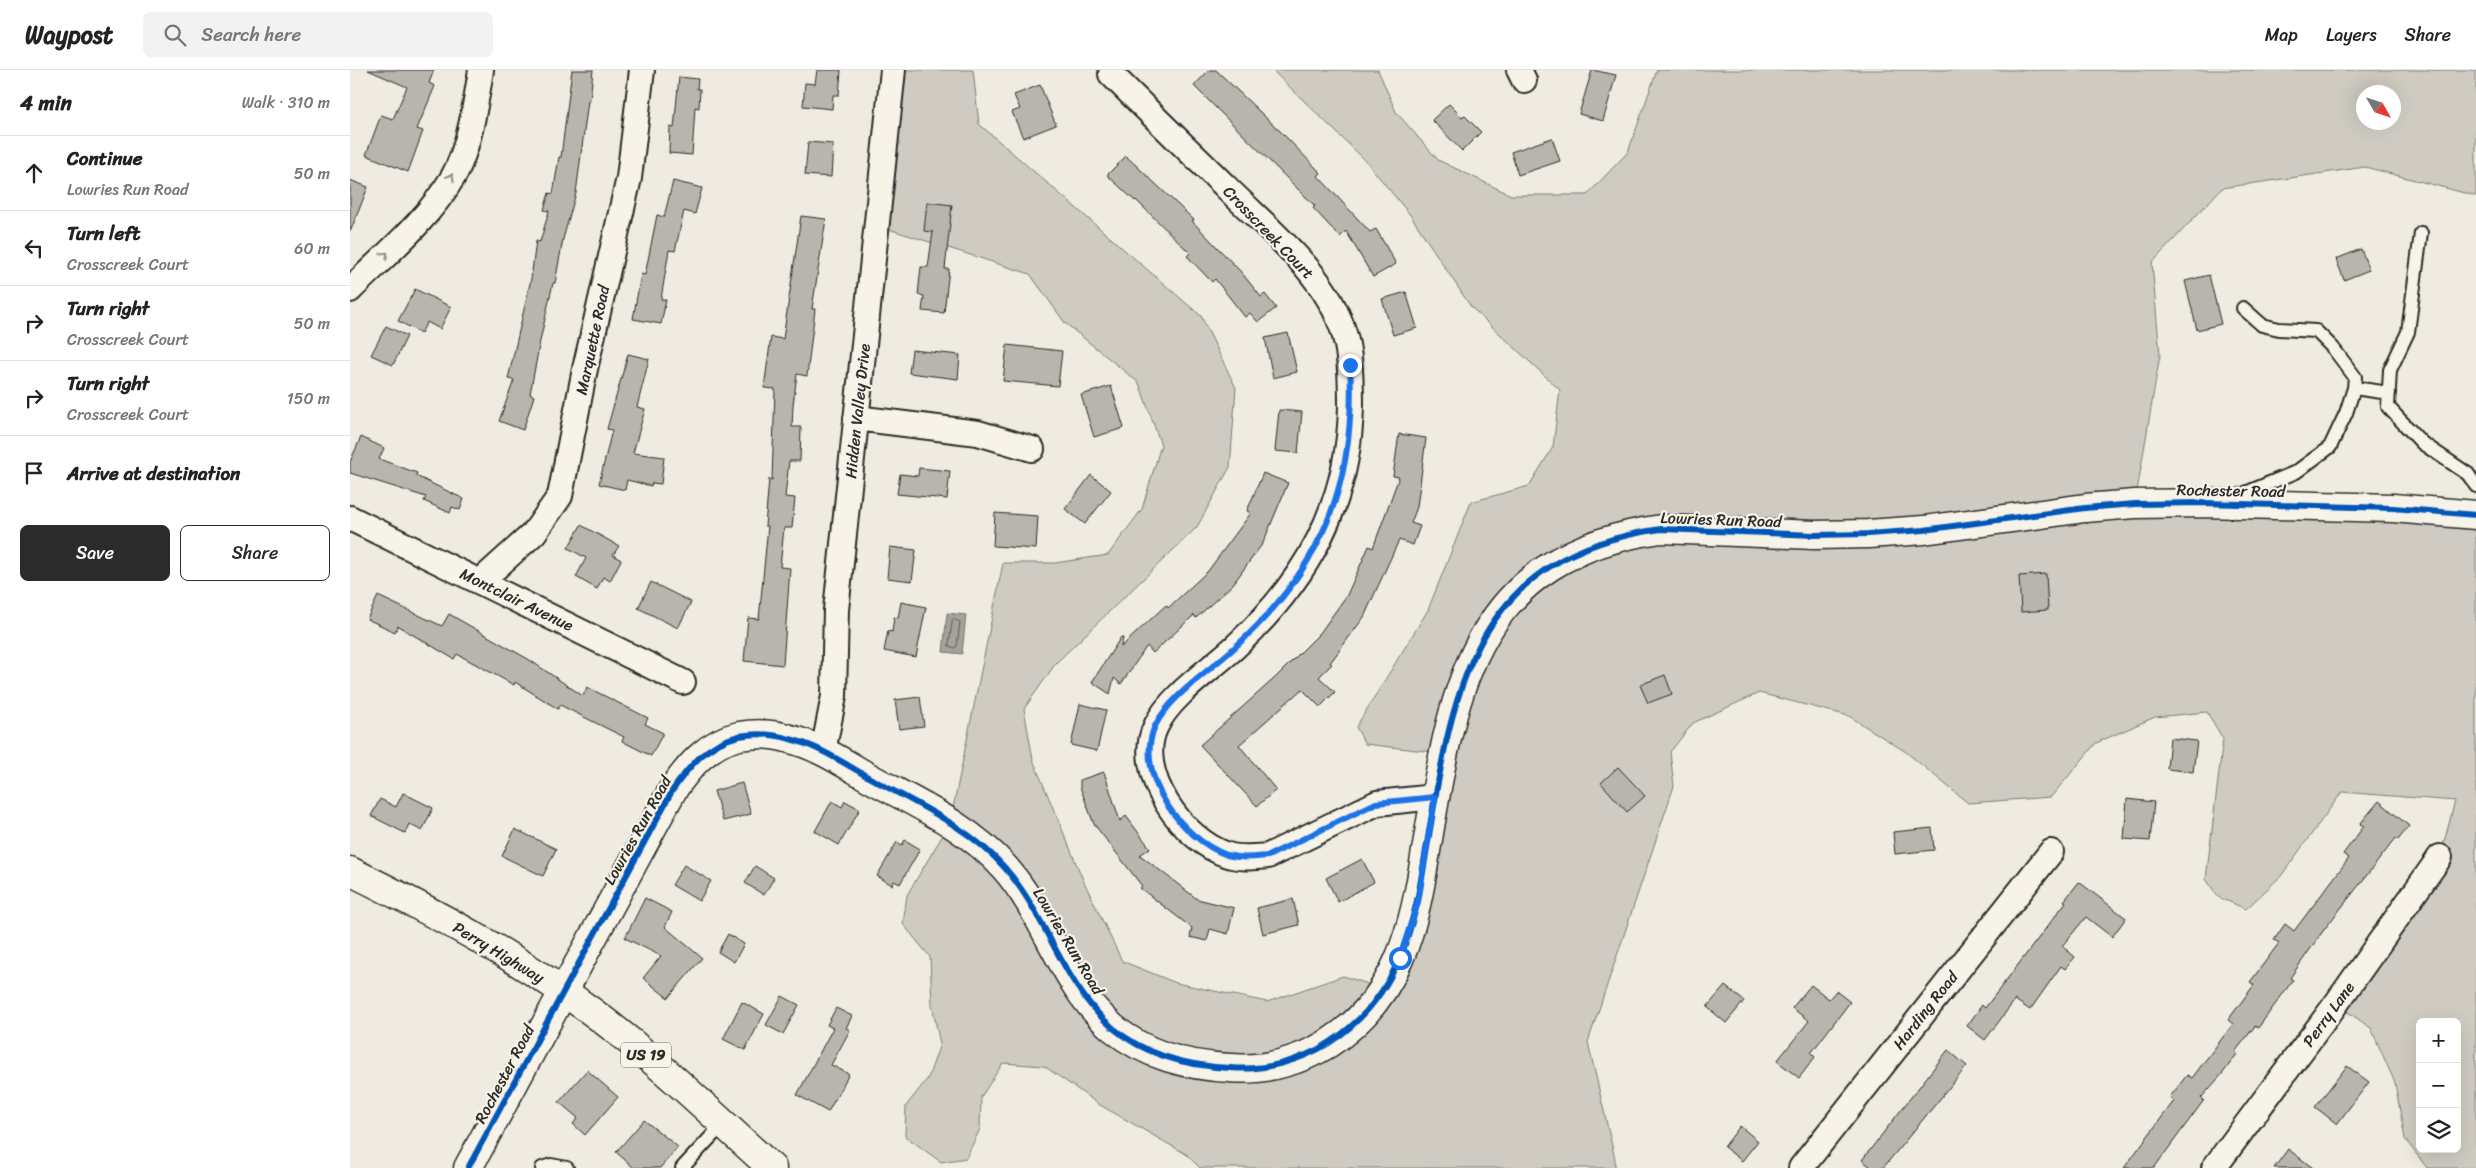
<!DOCTYPE html>
<html lang="en">
<head>
<meta charset="utf-8">
<style>
	:root { --surface:#fff; --page:#f2f2f2; --text:#222; --muted:#767676; --line:#e0e0e0; --accent:#2b2b2b }
	body { margin:0; font-family:Sriracha,sans-serif; background:var(--page); color:var(--text) }
	.controls { position:absolute; right:15px; bottom:15px; display:grid; overflow:hidden; border-radius:8px; box-shadow:0 5px 20px #0002 }
	.controls button { width:45px; height:45px; display:grid; place-items:center; padding:0; border:0; border-bottom:1px solid var(--line); background:var(--surface); color:var(--text); font:25px sans-serif }
	.compass { position:absolute; left:2006px; top:15px; width:45px; height:45px; border-radius:50%; background:var(--surface); box-shadow:0 5px 20px #0002; rotate:129deg }
	.stop { position:absolute; width:15px; height:15px; margin:-11px; border:4px solid #1a73e8; border-radius:50%; background:#fff }
	.stop.end { background:#1a73e8; border-color:#fff; box-shadow:0 1px 5px #0008 }
	.list { margin:0; padding:0; list-style:none }
	h2 { display:flex; justify-content:space-between; align-items:center; height:65px; margin:0; padding:0 20px; font-size:21px }
	h2 small { font-size:16px; font-weight:400; color:var(--muted) }
	.list li { display:grid; grid-template-columns:32px 1fr auto; gap:15px; align-items:center; box-sizing:border-box; height:75px; padding:0 20px; border-top:1px solid var(--line) }
	.list b { display:block; font-size:19px; white-space:nowrap }
	.list p { margin:0; font-size:16px; white-space:nowrap; color:var(--muted) }
	.list em { font-size:16px; font-style:normal; color:var(--muted) }
	.actions { display:flex; gap:10px; padding:15px 20px }
	.actions a { flex:1; padding:11px 0; border:1px solid var(--accent); border-radius:8px; text-align:center; font-size:18px; color:var(--accent) }
	.actions .main { background:var(--accent); color:#fff }
	.icon { flex:none; width:28px; height:28px; fill:none; stroke:currentColor; stroke-width:2; stroke-linecap:round; stroke-linejoin:round }
	.map { position:relative; flex:none; width:2126px; height:1098px; overflow:hidden }
	header { display:flex; align-items:center; gap:30px; box-sizing:border-box; height:70px; padding:0 25px; background:var(--surface); border-bottom:1px solid var(--line) }
	header strong { font-size:24px }
	nav { display:flex; gap:28px; margin-inline-start:auto; font-size:18px }
	.search { width:350px; height:45px; background:var(--page); display:flex; align-items:center; gap:12px; box-sizing:border-box; padding:0 18px; border-radius:8px; color:var(--muted); font-size:19px }
	main { display:flex }
	aside { flex:1; background:var(--surface) }
	.map>svg:first-child { display:block }
	.green { fill:#cfcbc2; stroke:#7d7b76; fill-rule:evenodd }
	.water { fill:#a4a29a; stroke:#74726e }
	.lines { fill:none; stroke-linecap:round; stroke-linejoin:round }
	.shore { stroke:#5b5b57; stroke-width:1 }
	.building { fill:#b8b5ae; stroke:#2b2b2b }
	.lane-casing { stroke:#2b2b2b; stroke-width:16 }
	.street-casing { stroke:#2b2b2b; stroke-width:28 }
	.secondary-casing { stroke:#2b2b2b; stroke-width:31 }
	.primary-casing { stroke:#2b2b2b; stroke-width:31 }
	.lane { stroke:#f7f3e8; stroke-width:12 }
	.street { stroke:#f7f3e8; stroke-width:24 }
	.secondary { stroke:#f7f3e8; stroke-width:28 }
	.primary { stroke:#f7f3e8; stroke-width:28 }
	.cycleway-casing { stroke:#f7f3e8; stroke-width:9 }
	.cycleway { stroke:#0057b8; stroke-width:6 }
	.oneway { stroke:#918f8a }
	.route { stroke:#1a73e8; stroke-width:6 }
	.labels { text-anchor:middle; stroke-width:4.5; stroke-linejoin:round; paint-order:stroke }
	.shield { fill:#f7f3e8; stroke:#686764; stroke-width:1 }
	.shield-label { font-size:15px; font-weight:bold; fill:#2b2b2b }
	.street-label { font-size:16px; fill:#2b2b2b; stroke:#f7f3e8 }
</style>
</head>
<body>
<header>
<strong>Waypost</strong>
<div class="search"><svg class="icon" aria-label="search" viewBox="0 0 24 24"><circle cx="10" cy="10" r="6"/><path d="M15 15l6 6"/></svg>Search here</div>
<nav><a>Map</a><a>Layers</a><a>Share</a></nav>
</header>
<main>
<aside>
<h2>4 min<small>Walk · 310 m</small></h2>
<ul class="list">
<li><svg class="icon" aria-label="ahead" viewBox="0 0 24 24"><path d="M12 20V5M6 11l6-6 6 6"/></svg><div><b>Continue</b><p>Lowries Run Road</p></div><em>50 m</em></li>
<li><svg class="icon" aria-label="left" viewBox="0 0 24 24"><path d="M17 20v-9H6M10 6l-5 5 5 5"/></svg><div><b>Turn left</b><p>Crosscreek Court</p></div><em>60 m</em></li>
<li><svg class="icon" aria-label="right" viewBox="0 0 24 24"><path d="M7 20v-9h11M14 6l5 5-5 5"/></svg><div><b>Turn right</b><p>Crosscreek Court</p></div><em>50 m</em></li>
<li><svg class="icon" aria-label="right" viewBox="0 0 24 24"><path d="M7 20v-9h11M14 6l5 5-5 5"/></svg><div><b>Turn right</b><p>Crosscreek Court</p></div><em>150 m</em></li>
<li><svg class="icon" aria-label="arrive" viewBox="0 0 24 24"><path d="M6 21V4h12l-3 4 3 4H6"/></svg><div><b>Arrive at destination</b></div></li>
</ul>
<div class="actions"><a class="main">Save</a><a>Share</a></div>
</aside>
<div class="map">
<svg width="2126" height="1098" viewBox="0 0 2126 1098">
	<rect width="100%" height="100%" fill="#efebe0"/>
	<filter id="ink" filterUnits="userSpaceOnUse"><feTurbulence type="fractalNoise" baseFrequency=".02" numOctaves="2"/><feDisplacementMap in="SourceGraphic" scale="10" xChannelSelector="R" yChannelSelector="G"/><feConvolveMatrix kernelMatrix="1 2 1 2 8 2 1 2 1" color-interpolation-filters="sRGB"/></filter>
	<g filter="url(#ink)">
		<path class="green" d="M 543,0 L 623,0 L 629,54 L 851,246 L 886,318 L 880,397 L 847,457 L 706,593 L 674,639 L 683,690 L 734,812 L 772,891 L 826,913 L 917,932 L 993,906 L 1034,919 L 1092,683 L 1015,674 L 1006,657 L 1078,540 L 1121,432 L 1179,416 L 1203,377 L 1210,320 L 1121,237 L 1061,146 L 1014,89 L 922,0 L 1028,0 L 1046,42 L 1088,90 L 1161,125 L 1237,125 L 1278,82 L 1307,0 L 2126,0 L 2126,126 L 2015,97 L 1872,118 L 1802,193 L 1810,285 L 1785,433 L 2126,445 L 2126,1098 L 2077,1098 L 2055,1069 L 2045,1013 L 2021,958 L 1986,934 L 2090,787 L 2105,731 L 1992,722 L 1931,806 L 1896,839 L 1868,827 L 1856,809 L 1873,669 L 1857,642 L 1805,647 L 1746,673 L 1701,727 L 1618,733 L 1556,682 L 1499,646 L 1409,623 L 1343,653 L 1320,682 L 1324,716 L 1238,972 L 1265,1089 L 1265,1098 L 850,1098 L 836,1084 L 750,1035 L 694,996 L 653,993 L 631,1027 L 630,1059 L 616,1088 L 591,1092 L 555,1066 L 556,1036 L 578,1008 L 590,974 L 582,935 L 580,887 L 553,854 L 557,825 L 600,753 L 653,493 L 705,493 L 758,485 L 792,439 L 811,375 L 789,313 L 715,253 L 680,204 L 526,155 ZM 2014,22 L 2044,22 L 2044,52 L 2014,52 ZM 2070,952 L 2107,952 L 2107,1079 L 2070,1079 Z"/>
		<path class="water" d="M 597,543 L 616,545 L 612,584 L 593,582 Z"/>
		<g class="lines">
			<path class="shore" d="M 603,549 L 610,552 L 607,576 L 605,578 L 599,576 Z"/>
		</g>
		<path class="building" d="M 18,0 L 84,0 L 79,13 L 85,16 L 67,59 L 73,61 L 58,102 L 16,85 L 31,45 L 43,49 L 57,17 Z
			M 222,0 L 243,0 L 240,31 L 238,31 L 226,123 L 213,169 L 205,213 L 203,213 L 190,271 L 180,324 L 184,326 L 173,360 L 149,351 L 164,310 L 158,309 L 181,209 L 186,171 L 190,172 L 199,141 L 194,140 L 199,123 L 203,124 L 209,87 L 211,87 Z
			M 467,0 L 491,0 L 489,25 L 483,25 L 482,39 L 453,36 L 455,13 L 465,14 Z
			M 859,0 L 866,0 L 933,64 L 971,103 L 968,106 L 1020,162 L 1026,159 L 1046,194 L 1023,207 L 996,161 L 990,167 L 963,138 L 965,136 L 844,16 Z
			M 1242,0 L 1266,5 L 1253,51 L 1229,44 Z
			M 329,7 L 348,9 L 347,19 L 350,19 L 349,38 L 345,37 L 342,85 L 319,83 L 320,57 L 324,58 Z
			M 690,15 L 706,55 L 673,68 L 662,42 L 670,39 L 664,25 Z
			M 1099,34 L 1112,47 L 1114,45 L 1131,62 L 1112,81 L 1082,50 Z
			M 1202,68 L 1210,91 L 1168,105 L 1161,82 Z
			M 458,72 L 483,74 L 481,107 L 455,105 Z
			M 776,86 L 844,150 L 842,151 L 891,202 L 911,227 L 915,224 L 926,238 L 908,252 L 900,243 L 895,247 L 865,209 L 862,212 L 837,186 L 840,183 L 786,130 L 785,131 L 757,105 Z
			M 0,110 L 18,117 L 1,160 L 0,160 Z
			M 323,111 L 352,118 L 345,144 L 334,141 L 325,181 L 319,180 L 311,229 L 316,230 L 311,254 L 283,249 L 291,204 L 295,205 L 307,145 L 314,147 Z
			M 577,132 L 602,135 L 595,199 L 599,199 L 594,243 L 572,241 L 574,226 L 568,225 L 571,197 L 578,197 L 583,162 L 574,161 Z
			M 451,146 L 476,149 L 462,239 L 465,239 L 457,306 L 447,304 L 443,335 L 442,357 L 451,357 L 450,391 L 439,391 L 435,427 L 445,428 L 442,458 L 434,458 L 430,497 L 440,498 L 433,595 L 394,591 L 398,548 L 409,549 L 418,456 L 415,456 L 419,409 L 422,410 L 425,319 L 414,318 L 421,267 L 433,269 Z
			M 2011,179 L 2019,200 L 1994,210 L 1986,189 Z
			M 1859,205 L 1871,254 L 1847,260 L 1835,211 Z
			M 65,219 L 101,237 L 90,259 L 77,252 L 71,263 L 48,251 Z
			M 1056,222 L 1067,258 L 1043,265 L 1032,229 Z
			M 36,256 L 57,266 L 43,295 L 21,285 Z
			M 938,263 L 947,302 L 923,308 L 915,268 Z
			M 657,275 L 712,281 L 708,316 L 653,311 Z
			M 562,280 L 610,285 L 608,309 L 559,303 Z
			M 278,284 L 299,289 L 287,337 L 295,339 L 283,383 L 314,387 L 311,414 L 302,413 L 301,416 L 277,410 L 275,420 L 249,414 L 262,360 L 257,359 Z
			M 761,316 L 774,358 L 744,367 L 731,325 Z
			M 929,340 L 952,342 L 948,383 L 925,381 Z
			M 1049,364 L 1076,368 L 1067,437 L 1061,453 L 1070,456 L 1063,475 L 1049,470 L 1014,547 L 980,593 L 982,594 L 969,607 L 985,622 L 970,637 L 952,619 L 889,675 L 926,720 L 907,736 L 850,675 L 925,608 L 970,563 L 997,525 L 1019,476 L 1023,478 L 1049,407 L 1043,406 Z
			M 11,367 L 34,378 L 29,389 L 67,403 L 66,406 L 114,429 L 110,440 L 102,437 L 100,443 L 74,431 L 76,427 L 0,403 L 0,392 Z
			M 569,398 L 600,401 L 597,429 L 547,424 L 550,404 L 568,406 Z
			M 913,403 L 938,413 L 913,473 L 883,514 L 846,548 L 844,545 L 803,583 L 797,576 L 771,614 L 764,608 L 760,624 L 742,612 L 771,567 L 773,568 L 771,577 L 816,535 L 818,538 L 858,501 L 901,443 L 897,441 Z
			M 741,405 L 761,421 L 735,454 L 715,439 Z
			M 645,443 L 688,446 L 686,479 L 643,476 Z
			M 231,455 L 269,476 L 263,485 L 271,490 L 260,511 L 253,507 L 247,519 L 226,507 L 236,488 L 218,478 Z
			M 540,477 L 566,480 L 562,511 L 537,508 Z
			M 1696,504 L 1698,540 L 1671,542 L 1669,506 Z
			M 301,512 L 341,532 L 328,558 L 288,538 Z
			M 28,526 L 92,556 L 99,544 L 178,589 L 233,626 L 237,617 L 298,648 L 295,654 L 313,663 L 301,686 L 272,671 L 274,667 L 210,635 L 208,639 L 165,612 L 164,615 L 107,584 L 104,589 L 48,556 L 45,562 L 17,549 Z
			M 551,532 L 576,537 L 566,587 L 534,581 L 538,561 L 542,562 L 544,547 L 548,548 Z
			M 1315,605 L 1322,624 L 1298,633 L 1290,615 Z
			M 570,627 L 574,656 L 549,659 L 545,630 Z
			M 730,634 L 756,640 L 747,681 L 721,675 Z
			M 1820,668 L 1847,671 L 1843,702 L 1817,699 Z
			M 1268,697 L 1295,726 L 1277,742 L 1251,713 Z
			M 754,702 L 770,751 L 776,746 L 800,778 L 790,785 L 847,829 L 884,838 L 878,864 L 860,859 L 857,871 L 840,867 L 842,858 L 790,818 L 792,816 L 744,754 L 730,717 L 730,710 Z
			M 392,713 L 401,744 L 373,751 L 364,721 Z
			M 53,723 L 83,738 L 72,761 L 59,754 L 55,763 L 21,746 L 30,729 L 46,737 Z
			M 1777,729 L 1804,732 L 1800,771 L 1774,769 Z
			M 482,731 L 492,737 L 495,731 L 510,739 L 489,775 L 465,761 Z
			M 2029,731 L 2059,756 L 2048,770 L 2046,768 L 1973,861 L 1940,908 L 1943,910 L 1908,958 L 1905,956 L 1885,982 L 1887,984 L 1873,1003 L 1851,1028 L 1854,1030 L 1804,1098 L 1774,1098 L 1824,1031 L 1820,1027 L 1837,1005 L 1842,1008 L 1883,954 L 1878,950 L 1904,915 L 1900,912 L 1929,873 L 1924,870 L 1935,854 L 1944,861 L 1999,788 L 1993,784 L 2014,756 L 2010,754 Z
			M 1582,758 L 1584,780 L 1545,784 L 1543,762 Z
			M 165,759 L 206,779 L 193,806 L 152,786 Z
			M 555,770 L 570,779 L 550,814 L 544,811 L 542,815 L 527,806 L 547,772 L 552,775 Z
			M 1012,789 L 1024,812 L 988,832 L 976,808 Z
			M 334,795 L 361,811 L 349,831 L 322,815 Z
			M 405,796 L 424,808 L 414,825 L 395,813 Z
			M 1729,812 L 1776,848 L 1762,867 L 1736,847 L 1712,876 L 1725,887 L 1715,899 L 1711,896 L 1680,940 L 1665,930 L 1635,970 L 1617,956 L 1632,935 L 1635,938 L 1716,832 L 1714,831 Z
			M 295,828 L 322,842 L 315,857 L 352,888 L 318,928 L 293,908 L 311,886 L 275,868 Z
			M 943,829 L 949,855 L 913,864 L 907,838 Z
			M 378,864 L 394,874 L 384,892 L 368,882 Z
			M 1461,915 L 1479,929 L 1486,921 L 1500,932 L 1461,983 L 1465,987 L 1449,1008 L 1427,991 L 1459,951 L 1442,938 Z
			M 1375,916 L 1394,931 L 1376,953 L 1357,937 Z
			M 432,926 L 449,935 L 433,964 L 416,955 Z
			M 392,932 L 414,944 L 395,980 L 373,969 Z
			M 486,938 L 502,946 L 496,958 L 500,960 L 481,995 L 499,1004 L 478,1042 L 447,1025 L 483,958 L 477,955 Z
			M 1598,980 L 1617,996 L 1533,1098 L 1522,1098 L 1512,1090 Z
			M 1997,996 L 2019,1012 L 1987,1054 L 1965,1037 Z
			M 237,1000 L 268,1027 L 235,1065 L 223,1054 L 228,1048 L 209,1032 Z
			M 294,1050 L 328,1077 L 310,1098 L 284,1098 L 266,1082 Z
			M 1390,1056 L 1408,1071 L 1392,1091 L 1374,1077 Z
			M 1938,1079 L 1963,1098 L 1924,1098 Z"/>
		<g class="lines">
			<g class="lane-casing">
				<path id="lane" d="M 2071,163 L 2058,262 L 2040,300 L 2038,337 L 2072,373 L 2118,404 L 2126,416
					M 2004,318 L 2039,323
					M 1886,427 L 1946,402 L 1980,377 L 1996,343 L 2004,318 L 2005,307 L 1983,278 L 1966,261 L 1929,259 L 1912,255 L 1893,238
					M 192,1098 L 201,1095 L 217,1098
					M 332,1098 L 373,1054"/>
			</g>
			<g class="street-casing">
				<path id="street" d="M 1169,0 L 1174,10
					M 761,4 C 798,41 836,78 874,115 C 919,161 984,208 997,275 C 1001,294 1001,316 1001,336 C 999,435 957,510 885,577 C 861,599 820,626 806,656 C 783,702 833,771 878,785 C 891,789 905,787 918,786 L 1027,733 L 1085,727
					M 0,220 C 36,184 77,151 103,107 C 119,80 126,31 131,0
					M 506,348 L 628,363 L 682,379
					M 0,448 L 333,612
					M 131,511 L 184,463 L 210,426 L 235,299 L 279,108 L 292,0
					M 473,682 L 484,626 L 486,540 L 543,0
					M 1451,1098 L 1701,782
					M 1864,1098 L 1986,934 L 2090,787"/>
			</g>
			<g class="secondary-casing">
				<path id="secondary" d="M 118,1098 L 322,721 C 339,696 358,673 389,666 C 406,663 424,664 440,669 C 469,676 495,694 520,708 C 567,734 619,757 655,798 C 698,847 712,915 763,958 C 795,985 839,996 880,998 C 915,1001 950,991 979,973 C 1049,928 1064,857 1076,781 C 1103,621 1120,486 1311,459 L 1465,465 L 1518,464 L 1574,460 L 1735,438 L 1785,434 L 1854,433 L 2043,438 L 2126,445"/>
			</g>
			<g class="primary-casing">
				<path id="primary" d="M 0,801 C 85,843 168,887 245,944 C 308,991 364,1046 422,1098"/>
			</g>
			<use href="#lane" class="lane"/>
			<use href="#street" class="street"/>
			<use href="#secondary" class="secondary"/>
			<use href="#primary" class="primary"/>
			<g class="cycleway-casing">
				<path id="cycleway" d="M 118,1098 L 322,721 C 339,696 358,673 389,666 C 406,663 424,664 440,669 C 469,676 495,694 520,708 C 567,734 619,757 655,798 C 698,847 712,915 763,958 C 795,985 839,996 880,998 C 915,1001 950,991 979,973 C 1049,928 1064,857 1076,781 C 1103,621 1120,486 1311,459 L 1465,465 L 1518,464 L 1574,460 L 1735,438 L 1785,434 L 1854,433 L 2043,438 L 2126,445"/>
			</g>
			<use href="#cycleway" class="cycleway"/>
		</g>
		<defs><path id="oneway-chevron" d="M-2-3.5L2.5 0L-2 3.5" fill="none" stroke-width="1.6" stroke-linecap="round" stroke-linejoin="round" transform="scale(1.25)"/></defs>
		<g class="oneway">
			<use href="#oneway-chevron" transform="translate(101 107) rotate(-60)"/>
			<use href="#oneway-chevron" transform="translate(35 185) rotate(-44)"/>
		</g>
	</g>
	<g class="lines" filter="url(#ink)">
		<path class="route" d="M 1000,295 C 1007,414 971,500 883,579 C 859,601 819,627 805,656 C 783,705 832,769 877,785 C 891,789 904,787 918,786 L 1026,733 L 1085,727 L 1068,832 L 1050,888"/>
	</g>
	<g class="labels">
		<rect class="shield" x="271" y="972.5" width="50" height="25" rx="4"/>
		<g class="shield-label">
			<text x="296" y="990">US 19</text>
		</g>
		<g class="street-label">
			<text transform="translate(919 162) rotate(46)" y="6">Crosscreek Court</text>
			<text transform="translate(242 270) rotate(-78)" y="6">Marquette Road</text>
			<text transform="translate(507 341) rotate(-84)" y="6">Hidden Valley Drive</text>
			<text transform="translate(1881 420) rotate(1)" y="6">Rochester Road</text>
			<text transform="translate(1371 449) rotate(2)" y="6">Lowries Run Road</text>
			<text transform="translate(167 529) rotate(26)" y="6">Montclair Avenue</text>
			<text transform="translate(287 760) rotate(-61)" y="6">Lowries Run Road</text>
			<text transform="translate(719 871) rotate(59)" y="6">Lowries Run Road</text>
			<text transform="translate(149 882) rotate(31)" y="6">Perry Highway</text>
			<text transform="translate(1575 940) rotate(-52)" y="6">Harding Road</text>
			<text transform="translate(1978 944) rotate(-54)" y="6">Perry Lane</text>
			<text transform="translate(154 1004) rotate(-62)" y="6">Rochester Road</text>
		</g>
	</g>
</svg>
<div class="controls">
<button>+</button>
<button>−</button>
<button><svg class="icon" aria-label="layers" viewBox="0 0 24 24"><path d="M12 4l9 5-9 5-9-5zM3 14l9 5 9-5"/></svg></button>
</div>
<svg class="compass" viewBox="-18 -18 36 36"><path d="M0-13l5 13h-10z" fill="#e53935"/><path d="M0 13l5-13h-10z" fill="#767676"/></svg>
<div class="stop" style="left:1050px;top:888px"></div>
<div class="stop end" style="left:1000px;top:295px"></div>
</div>
</main>
</body>
</html>
